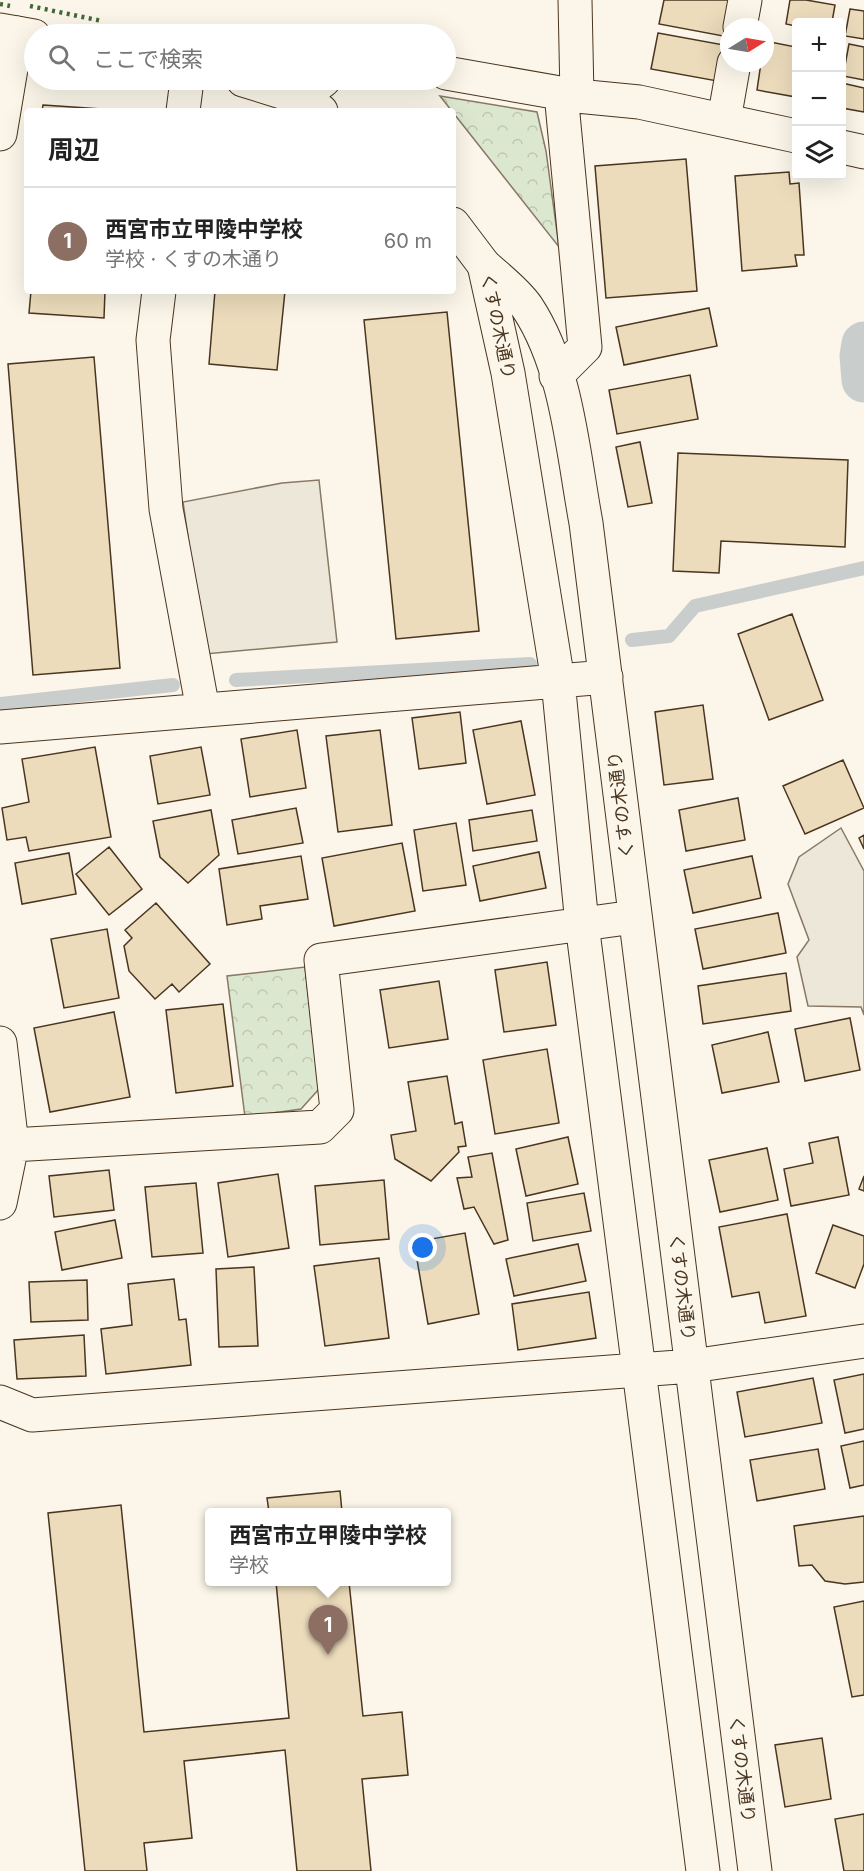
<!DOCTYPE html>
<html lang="ja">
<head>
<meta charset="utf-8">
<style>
	:root { --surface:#fff; --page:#f6f6f6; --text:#222; --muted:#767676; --line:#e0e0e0; --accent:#c62828 }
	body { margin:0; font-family:Inter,"Noto Sans JP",sans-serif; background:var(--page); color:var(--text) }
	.controls { position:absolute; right:18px; top:18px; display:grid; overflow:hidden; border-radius:6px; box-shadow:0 6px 24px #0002 }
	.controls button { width:54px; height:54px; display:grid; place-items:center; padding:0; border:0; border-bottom:2px solid var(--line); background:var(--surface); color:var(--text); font:30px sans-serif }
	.compass { position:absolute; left:720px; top:18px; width:54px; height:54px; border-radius:50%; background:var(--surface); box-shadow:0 6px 24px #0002; rotate:79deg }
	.you { position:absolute; left:423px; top:1248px; width:21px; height:21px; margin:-15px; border:4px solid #fff; border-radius:50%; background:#1a73e8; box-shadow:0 0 0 9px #1a73e833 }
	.badge { display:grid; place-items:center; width:39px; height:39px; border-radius:50%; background:var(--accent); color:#fff; font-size:20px; font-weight:700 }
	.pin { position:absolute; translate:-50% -50px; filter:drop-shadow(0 2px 3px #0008) }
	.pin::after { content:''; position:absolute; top:32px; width:21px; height:18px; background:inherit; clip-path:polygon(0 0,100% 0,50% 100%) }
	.popup { position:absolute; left:205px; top:1508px; width:246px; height:78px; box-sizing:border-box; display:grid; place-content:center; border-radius:6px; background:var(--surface); filter:drop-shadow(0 2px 4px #0005); font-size:20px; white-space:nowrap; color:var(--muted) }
	.popup b { font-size:22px; color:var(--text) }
	.popup::after { content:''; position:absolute; left:50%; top:100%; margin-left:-12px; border:12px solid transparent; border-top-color:var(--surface) }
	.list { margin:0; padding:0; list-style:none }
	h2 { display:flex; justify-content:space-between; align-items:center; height:78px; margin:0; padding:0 24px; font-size:26px }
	h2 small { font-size:20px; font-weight:400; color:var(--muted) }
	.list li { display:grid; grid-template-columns:39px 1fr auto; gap:18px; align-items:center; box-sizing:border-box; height:108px; padding:0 24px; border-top:2px solid var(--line) }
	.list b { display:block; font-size:22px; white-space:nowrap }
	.list p { margin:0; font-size:20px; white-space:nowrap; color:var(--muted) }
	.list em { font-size:20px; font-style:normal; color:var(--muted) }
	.icon { flex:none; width:33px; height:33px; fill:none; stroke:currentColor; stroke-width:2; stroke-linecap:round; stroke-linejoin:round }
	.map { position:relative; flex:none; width:864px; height:1871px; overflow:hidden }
	.search { position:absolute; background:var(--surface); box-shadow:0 6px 24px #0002; left:24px; top:24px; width:432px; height:66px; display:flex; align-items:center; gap:15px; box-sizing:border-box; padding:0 21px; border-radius:33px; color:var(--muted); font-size:22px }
	.panel { position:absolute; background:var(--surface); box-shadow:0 6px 24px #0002; left:24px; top:108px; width:432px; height:186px; border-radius:6px }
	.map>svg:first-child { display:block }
	.forest { fill:url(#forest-crowns); stroke:#887966; stroke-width:1.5 }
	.parking { fill:#ede7d9; stroke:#887966; stroke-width:1.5 }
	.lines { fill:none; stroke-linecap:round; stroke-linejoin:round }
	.stream { stroke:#c9cecd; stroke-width:14 }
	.canal { stroke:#c9cecd; stroke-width:45 }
	.building { fill:#ecdcbc; stroke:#4a3520; stroke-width:1.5 }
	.street-casing { stroke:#4a3520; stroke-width:35 }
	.secondary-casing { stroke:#4a3520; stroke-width:35 }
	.street { stroke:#fbf6e9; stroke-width:33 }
	.secondary { stroke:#fbf6e9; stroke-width:33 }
	.hedge { stroke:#436837; stroke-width:4.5; stroke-dasharray:3 4.5; stroke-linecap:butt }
	.labels { text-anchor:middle; stroke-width:4.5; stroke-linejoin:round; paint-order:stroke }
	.street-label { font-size:18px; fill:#4a3520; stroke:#fbf6e9 }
</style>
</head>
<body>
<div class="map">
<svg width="864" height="1871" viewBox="0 0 864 1871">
	<defs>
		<pattern id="forest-crowns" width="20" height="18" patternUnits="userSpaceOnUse" patternTransform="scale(1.5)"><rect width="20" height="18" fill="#dce7d0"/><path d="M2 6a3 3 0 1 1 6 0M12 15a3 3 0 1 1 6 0" fill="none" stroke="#bec7b2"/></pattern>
	</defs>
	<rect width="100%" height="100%" fill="#fbf6e9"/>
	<path class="forest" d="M 440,96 L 537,112 L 546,151 L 559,247 Z
		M 305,967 L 319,1089 L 301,1109 L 245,1117 L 227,976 Z"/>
	<path class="parking" d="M 319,480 L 337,642 L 205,654 L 183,502 L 282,483 Z
		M 841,828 L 864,871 L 864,1015 L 861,1007 L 808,1006 L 797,957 L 809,940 L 788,884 L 799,857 Z"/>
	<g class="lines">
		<path class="stream" d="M 632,640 L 669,636 L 695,606 L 864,568
			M 236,680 L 530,664
			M 0,704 L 173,685"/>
		<path class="canal" d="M 864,344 L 862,356 L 864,380"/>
	</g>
	<path class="building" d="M 664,0 L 730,0 L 723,36 L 659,24 Z
		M 790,0 L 806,0 L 835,5 L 832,22 L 796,22 L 796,26 L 786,24 Z
		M 850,9 L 864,11 L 864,39 L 845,36 Z
		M 658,33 L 724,45 L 717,81 L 651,69 Z
		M 765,41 L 796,47 L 796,97 L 757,90 L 761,63 L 765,63 Z
		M 849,44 L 864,47 L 864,80 L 843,76 Z
		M 842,83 L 864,88 L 864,112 L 842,108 Z
		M 43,105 L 116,110 L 116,111 L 42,111 Z
		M 686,159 L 697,291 L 606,298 L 595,166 Z
		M 789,172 L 790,184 L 799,183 L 804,255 L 795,255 L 797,266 L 742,271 L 735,176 Z
		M 31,291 L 105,291 L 104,318 L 29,313 Z
		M 215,291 L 285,291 L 277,370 L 209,364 Z
		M 709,308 L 717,346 L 624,365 L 616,327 Z
		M 447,312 L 479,631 L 396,639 L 364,320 Z
		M 94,357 L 120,668 L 33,675 L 8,364 Z
		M 690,375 L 698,419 L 617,434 L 609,390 Z
		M 640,442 L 652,503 L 628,507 L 616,447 Z
		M 678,453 L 848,460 L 845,547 L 721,541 L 719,573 L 673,571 Z
		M 792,614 L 823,700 L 769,720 L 738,634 Z
		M 703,705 L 713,779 L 664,785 L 655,712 Z
		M 460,712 L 466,763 L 419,769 L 412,718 Z
		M 521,721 L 535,795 L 487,804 L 473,730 Z
		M 297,730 L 306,788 L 250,797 L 241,739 Z
		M 380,730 L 392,825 L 338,832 L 326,736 Z
		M 95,747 L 111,837 L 29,851 L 26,837 L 7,840 L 2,808 L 29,802 L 22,759 Z
		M 201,747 L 210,795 L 158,804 L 150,756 Z
		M 843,760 L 864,808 L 805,834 L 783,786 Z
		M 738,798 L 745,840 L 686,851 L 679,810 Z
		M 296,808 L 303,843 L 238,854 L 232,820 Z
		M 211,810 L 219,855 L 188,883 L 160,857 L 153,821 Z
		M 532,810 L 537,841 L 473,851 L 469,820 Z
		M 456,823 L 466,885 L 423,891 L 414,830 Z
		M 864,835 L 864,849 L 859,838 Z
		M 402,843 L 415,911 L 334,926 L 322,858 Z
		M 109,847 L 142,889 L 109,915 L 76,874 Z
		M 539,852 L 546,888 L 480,901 L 473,866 Z
		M 69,853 L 76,894 L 22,904 L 15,863 Z
		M 301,856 L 308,899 L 260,906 L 262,919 L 227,925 L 219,869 Z
		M 752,856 L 761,898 L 693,913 L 684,870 Z
		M 156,903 L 210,964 L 179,992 L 172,984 L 155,999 L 129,971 L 124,946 L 132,938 L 125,930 Z
		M 778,913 L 786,953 L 703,969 L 695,929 Z
		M 107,929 L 119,998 L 64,1008 L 51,939 Z
		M 547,962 L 556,1025 L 504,1032 L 495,970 Z
		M 786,973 L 791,1011 L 703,1024 L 698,986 Z
		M 439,981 L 448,1039 L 389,1048 L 380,990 Z
		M 223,1004 L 233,1086 L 176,1093 L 166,1010 Z
		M 114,1012 L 130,1097 L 50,1112 L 34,1028 Z
		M 850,1018 L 860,1070 L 805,1081 L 795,1029 Z
		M 768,1032 L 779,1082 L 722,1093 L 712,1045 Z
		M 547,1049 L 559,1123 L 495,1134 L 483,1060 Z
		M 447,1076 L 455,1124 L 462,1122 L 466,1146 L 458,1147 L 459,1152 L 431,1181 L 395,1159 L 391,1135 L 416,1131 L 408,1082 Z
		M 568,1137 L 578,1184 L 526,1196 L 516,1149 Z
		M 838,1137 L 849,1195 L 791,1206 L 784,1169 L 813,1163 L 809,1143 Z
		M 767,1148 L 778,1200 L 720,1212 L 709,1160 Z
		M 492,1153 L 508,1240 L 494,1244 L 474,1207 L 464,1209 L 457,1178 L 472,1177 L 468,1157 Z
		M 109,1170 L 114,1210 L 54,1217 L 49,1176 Z
		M 278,1174 L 289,1248 L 228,1257 L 218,1183 Z
		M 864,1176 L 864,1191 L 859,1189 Z
		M 384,1180 L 389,1239 L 320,1245 L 315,1186 Z
		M 196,1183 L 203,1253 L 152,1257 L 145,1187 Z
		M 584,1193 L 591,1231 L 533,1241 L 527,1203 Z
		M 787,1214 L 806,1316 L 765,1323 L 759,1292 L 732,1297 L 719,1227 Z
		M 115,1220 L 122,1258 L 62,1270 L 55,1232 Z
		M 833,1225 L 864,1236 L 864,1264 L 855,1288 L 816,1273 Z
		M 465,1233 L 479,1314 L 428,1324 L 414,1242 Z
		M 578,1244 L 586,1281 L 514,1296 L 506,1259 Z
		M 379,1258 L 389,1338 L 325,1346 L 314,1266 Z
		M 254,1267 L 258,1346 L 219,1347 L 216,1269 Z
		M 174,1279 L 179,1320 L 186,1319 L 191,1365 L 106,1374 L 101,1329 L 132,1325 L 128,1284 Z
		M 87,1280 L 88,1320 L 31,1322 L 29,1282 Z
		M 589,1292 L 596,1338 L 518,1350 L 512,1304 Z
		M 84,1335 L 86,1376 L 17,1379 L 14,1340 Z
		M 864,1374 L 864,1429 L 845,1433 L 834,1380 Z
		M 813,1378 L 822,1423 L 745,1437 L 737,1392 Z
		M 864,1441 L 864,1485 L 850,1488 L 841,1446 Z
		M 818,1449 L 825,1489 L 757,1501 L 750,1460 Z
		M 340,1491 L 342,1512 L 269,1512 L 267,1498 Z
		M 121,1505 L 144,1732 L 289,1718 L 276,1582 L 349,1582 L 363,1716 L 402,1712 L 408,1775 L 362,1779 L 371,1871 L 297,1871 L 285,1750 L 184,1761 L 192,1838 L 144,1843 L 147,1871 L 85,1871 L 48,1513 Z
		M 864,1516 L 864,1582 L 845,1584 L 825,1581 L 812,1565 L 799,1566 L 794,1526 Z
		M 864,1601 L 864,1695 L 852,1697 L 834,1607 Z
		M 822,1738 L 831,1799 L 785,1807 L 775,1745 Z
		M 864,1814 L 864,1871 L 844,1871 L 835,1819 Z"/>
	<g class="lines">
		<g class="street-casing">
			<path id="street" d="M 575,0 L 577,96
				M 740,27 L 745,0
				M 446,73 L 577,96 L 639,102 L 796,136
				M 301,98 L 324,80
				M 183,111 L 187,80
				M 724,120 L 734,63
				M 0,134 L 17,33
				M 842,147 L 864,152
				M 484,265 C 498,278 516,291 527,307 C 567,367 573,453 586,523 L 755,1871
				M 484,265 L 508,373 L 558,681 L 582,924 L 703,1871
				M 159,291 L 153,340 L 166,509 L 203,710
				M 556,376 L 585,347 L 561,93
				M 0,727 L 606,677
				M 0,1043 L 12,1145 L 0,1203
				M 0,1143 L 12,1145 L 320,1127 L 337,1110 L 321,960 L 634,917
				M 0,1402 L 32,1415 L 692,1366 L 864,1341"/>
		</g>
		<g class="secondary-casing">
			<path id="secondary" d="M 0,30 L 34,36
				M 243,80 L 301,98 L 321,111
				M 453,224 L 484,265"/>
		</g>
		<use href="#street" class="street"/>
		<use href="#secondary" class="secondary"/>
		<path class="hedge" d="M 0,4 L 10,6
			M 30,6 L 102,21
			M 159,31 L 179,34"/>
	</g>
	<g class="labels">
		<g class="street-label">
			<text transform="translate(498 326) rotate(78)" y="6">くすの木通り</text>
			<text transform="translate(621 805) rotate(-97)" y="6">くすの木通り</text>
			<text transform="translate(682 1287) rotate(83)" y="6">くすの木通り</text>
			<text transform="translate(742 1769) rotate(83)" y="6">くすの木通り</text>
		</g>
	</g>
</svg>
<div class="controls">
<button>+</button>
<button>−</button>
<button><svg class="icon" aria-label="layers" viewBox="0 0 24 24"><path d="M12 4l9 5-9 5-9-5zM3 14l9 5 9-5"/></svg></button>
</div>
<svg class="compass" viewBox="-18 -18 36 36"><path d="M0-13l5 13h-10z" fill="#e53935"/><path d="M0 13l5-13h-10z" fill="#767676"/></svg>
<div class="you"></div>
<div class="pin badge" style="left:328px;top:1655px;background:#8d6e63">1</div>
<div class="popup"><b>西宮市立甲陵中学校</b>学校</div>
<div class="search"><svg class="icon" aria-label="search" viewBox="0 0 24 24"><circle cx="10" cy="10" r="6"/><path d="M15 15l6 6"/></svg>ここで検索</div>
<section class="panel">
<h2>周辺<small></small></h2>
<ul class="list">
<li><span class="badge" style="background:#8d6e63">1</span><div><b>西宮市立甲陵中学校</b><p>学校 · くすの木通り</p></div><em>60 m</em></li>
</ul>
</section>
</div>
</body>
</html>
